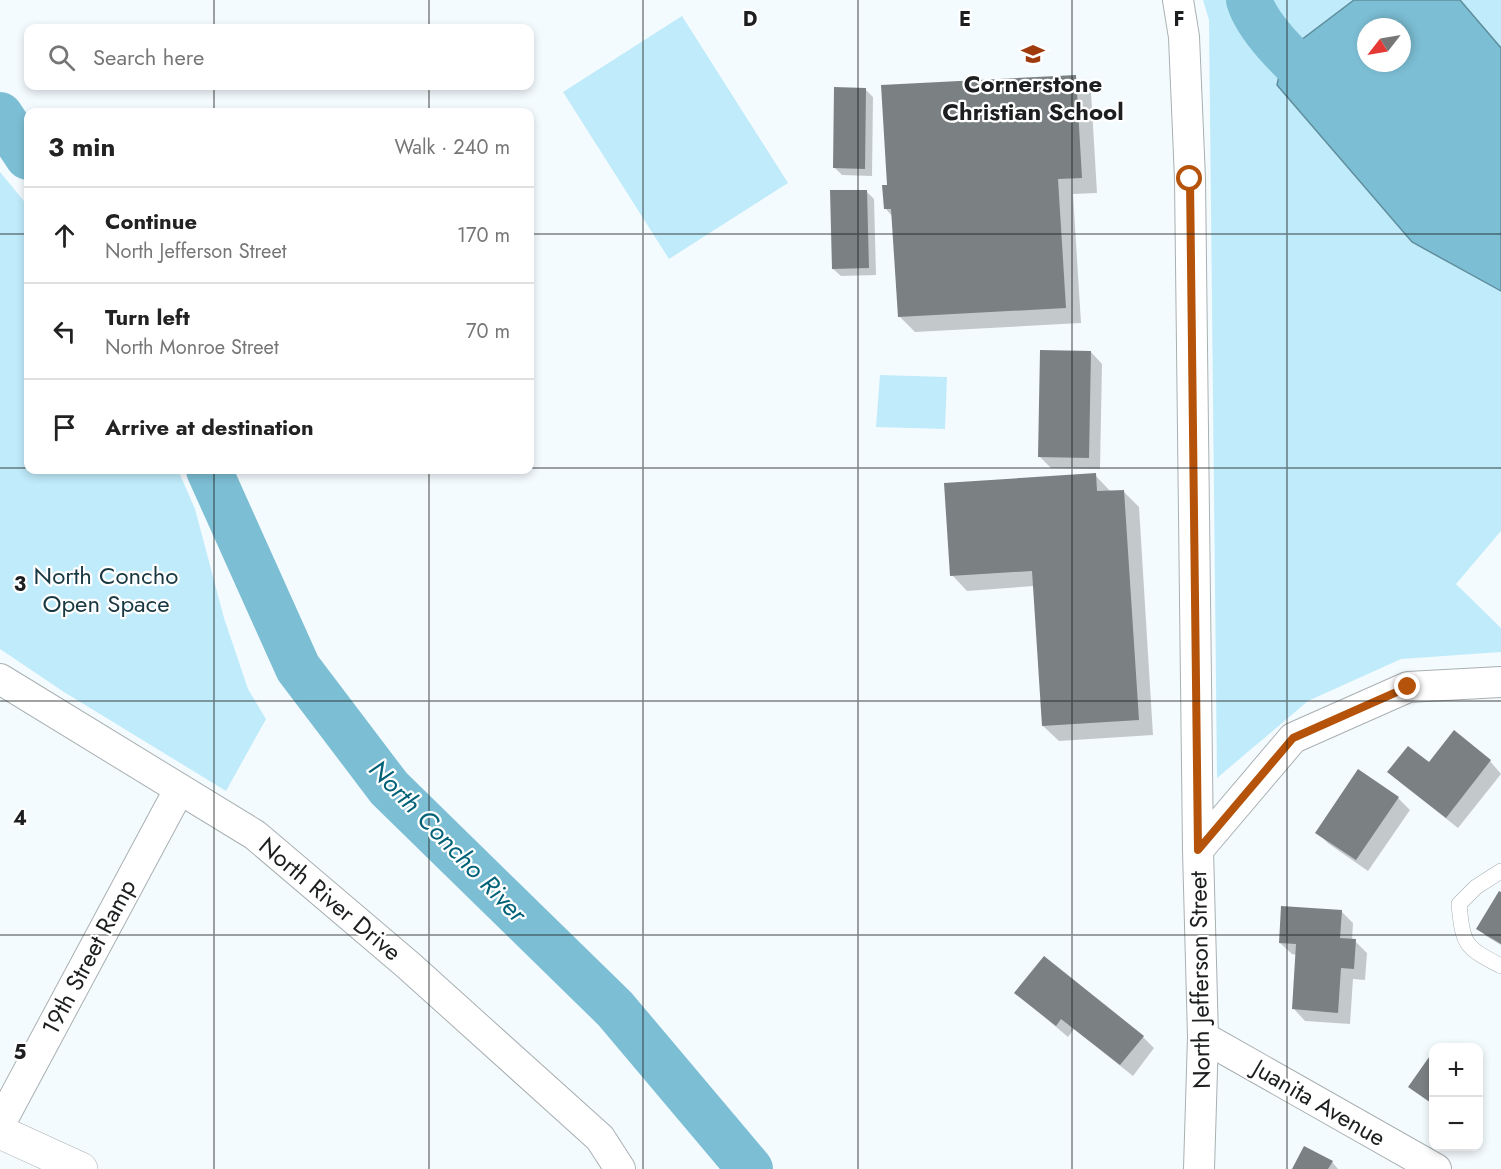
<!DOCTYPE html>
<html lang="en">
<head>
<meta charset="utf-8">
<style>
	:root { --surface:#fff; --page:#f6f6f6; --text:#222; --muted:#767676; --line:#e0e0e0 }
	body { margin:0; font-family:Jost,sans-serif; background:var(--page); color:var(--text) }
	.controls { position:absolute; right:18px; bottom:18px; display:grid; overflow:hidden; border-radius:12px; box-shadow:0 3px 9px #0003 }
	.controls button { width:54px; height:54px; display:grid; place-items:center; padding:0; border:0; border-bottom:2px solid var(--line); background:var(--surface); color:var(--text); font:30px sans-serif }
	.compass { position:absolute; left:1357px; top:18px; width:54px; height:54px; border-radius:50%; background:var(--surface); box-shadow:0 3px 9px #0003; rotate:239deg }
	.stop { position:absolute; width:18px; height:18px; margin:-14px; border:4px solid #b45309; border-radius:50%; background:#fff }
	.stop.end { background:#b45309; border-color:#fff; box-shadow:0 2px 6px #0008 }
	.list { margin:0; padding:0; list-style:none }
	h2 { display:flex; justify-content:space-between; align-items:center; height:78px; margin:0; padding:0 24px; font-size:26px }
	h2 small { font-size:20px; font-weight:400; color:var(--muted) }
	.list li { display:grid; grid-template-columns:39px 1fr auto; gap:18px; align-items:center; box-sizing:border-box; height:96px; padding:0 24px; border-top:2px solid var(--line) }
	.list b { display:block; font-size:22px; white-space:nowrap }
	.list p { margin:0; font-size:20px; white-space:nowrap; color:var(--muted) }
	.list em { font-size:20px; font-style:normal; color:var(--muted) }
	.icon { flex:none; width:33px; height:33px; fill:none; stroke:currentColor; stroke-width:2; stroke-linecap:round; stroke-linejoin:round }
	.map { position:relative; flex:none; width:1501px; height:1169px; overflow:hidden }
	.search { position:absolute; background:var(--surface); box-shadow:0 3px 9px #0003; left:24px; top:24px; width:510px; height:66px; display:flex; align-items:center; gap:15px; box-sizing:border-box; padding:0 21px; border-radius:12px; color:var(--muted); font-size:22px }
	.panel { position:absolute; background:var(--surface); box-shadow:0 3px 9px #0003; left:24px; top:108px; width:510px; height:366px; border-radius:12px }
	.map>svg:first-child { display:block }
	.green { fill:#c0ebfa; fill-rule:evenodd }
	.water { fill:#7cbed4; stroke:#5f8e9e; stroke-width:1.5; fill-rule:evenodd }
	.shadow { fill:#0003 }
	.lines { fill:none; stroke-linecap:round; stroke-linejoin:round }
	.river { stroke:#7cbed4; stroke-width:46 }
	.building { fill:#7b8183 }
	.service-casing { stroke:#a9b0b2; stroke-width:16 }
	.minor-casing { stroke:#a9b0b2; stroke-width:32 }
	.tertiary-casing { stroke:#a9b0b2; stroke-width:34 }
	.service { stroke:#fff; stroke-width:15 }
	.minor { stroke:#fff; stroke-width:30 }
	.tertiary { stroke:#fff; stroke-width:33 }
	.route { stroke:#b45309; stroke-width:8 }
	.grid { fill:none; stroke:#1c1e1f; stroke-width:1.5; stroke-opacity:0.55 }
	.labels { text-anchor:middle; stroke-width:4.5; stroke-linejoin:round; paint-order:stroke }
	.poi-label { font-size:24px; font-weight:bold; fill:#1c1e1f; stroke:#fff }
	.park-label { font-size:24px; fill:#183842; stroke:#fff }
	.street-label { font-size:24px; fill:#1c1e1f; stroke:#fff }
	.water-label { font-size:26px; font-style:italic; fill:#006177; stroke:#fff }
	.grid-label { font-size:20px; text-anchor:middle; font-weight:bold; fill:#1c1e1f; stroke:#fff; stroke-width:4.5; stroke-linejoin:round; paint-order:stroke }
</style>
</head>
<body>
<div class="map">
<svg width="1501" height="1169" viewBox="0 0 1501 1169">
	<rect width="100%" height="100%" fill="#f4fbfe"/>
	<path class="green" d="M 1203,0 L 1501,0 L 1501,531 L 1456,584 L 1501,628 L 1501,652 L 1401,659 L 1308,701 L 1217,778 L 1209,20 ZM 1366,27 L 1402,27 L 1402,63 L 1366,63 Z
		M 682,16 L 788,183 L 669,259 L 563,92 Z
		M 0,172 L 28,206 L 28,470 L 178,470 L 195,509 L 224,618 L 248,689 L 266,719 L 226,791 L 64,692 L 0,649 Z
		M 880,375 L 947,377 L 945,429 L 876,427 Z"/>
	<path class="water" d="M 1354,0 L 1460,0 L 1501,48 L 1501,291 L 1412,242 L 1277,85 L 1284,53 ZM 1366,27 L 1402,27 L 1402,63 L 1366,63 Z"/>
	<path class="shadow" d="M 1075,77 L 1091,92 L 1097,193 L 1073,194 L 1081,323 L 915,332 L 899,316 L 893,217 L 885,208 L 889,186 Z
		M 865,89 L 873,97 L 872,176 L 842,175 L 835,168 Z
		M 866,191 L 874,199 L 876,275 L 841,276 L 833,269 Z
		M 1091,352 L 1102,364 L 1100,469 L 1051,468 L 1039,456 Z
		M 1095,475 L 1111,492 L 1123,491 L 1139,507 L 1153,735 L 1059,741 L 1043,726 L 1034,586 L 967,591 L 952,575 Z
		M 1490,761 L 1501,774 L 1458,828 L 1401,783 L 1389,772 L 1429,764 Z
		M 1398,798 L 1410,810 L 1368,871 L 1329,844 L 1317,833 Z
		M 1501,894 L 1501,945 L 1486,936 L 1478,928 Z
		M 1341,911 L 1353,923 L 1352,941 L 1355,941 L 1367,953 L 1365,980 L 1353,979 L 1350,1024 L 1305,1021 L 1294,1009 L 1297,955 L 1292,954 L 1280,943 Z
		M 1016,993 L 1143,1037 L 1154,1048 L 1133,1076 L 1074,1029 L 1068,1037 Z
		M 1478,1087 L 1483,1091 L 1478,1096 Z
		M 1332,1162 L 1338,1169 L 1294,1169 Z"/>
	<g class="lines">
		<path class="river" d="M 1249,0 C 1259,34 1306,73 1331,97
			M 0,115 L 28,157
			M 209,470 L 298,668 L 389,788 L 615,1009 L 750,1169"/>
	</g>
	<path class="building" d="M 1076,75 L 1082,178 L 1058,179 L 1066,308 L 898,317 L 891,209 L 884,209 L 882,185 L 887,185 L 881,85 Z
		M 834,87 L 866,88 L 865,169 L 833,168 Z
		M 830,190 L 867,190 L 869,268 L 832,269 Z
		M 1040,350 L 1091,351 L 1089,458 L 1038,457 Z
		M 1096,473 L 1097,491 L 1124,490 L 1139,720 L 1042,726 L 1032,571 L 950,576 L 944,483 Z
		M 1454,730 L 1491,760 L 1446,818 L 1387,772 L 1408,746 L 1429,762 Z
		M 1358,769 L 1399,797 L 1356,860 L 1315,833 Z
		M 1499,891 L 1501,892 L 1501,944 L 1476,929 Z
		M 1281,906 L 1342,910 L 1340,938 L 1356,939 L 1354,969 L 1341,968 L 1338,1013 L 1292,1009 L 1296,944 L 1279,943 Z
		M 1044,956 L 1144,1036 L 1120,1065 L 1061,1019 L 1056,1026 L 1014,993 Z
		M 1434,1050 L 1434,1105 L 1408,1087 Z
		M 1304,1146 L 1333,1161 L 1328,1169 L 1292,1169 Z"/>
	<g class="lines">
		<g class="service-casing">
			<path id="service" d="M 1501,871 L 1476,887 L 1459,904 C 1463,946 1465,947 1501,966"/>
		</g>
		<g class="minor-casing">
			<path id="minor" d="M 1178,0 L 1184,37 L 1190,179 L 1198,850 L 1203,1037 L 1199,1169
				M 0,679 L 255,835 L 408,965 L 600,1138 L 620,1169
				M 1198,850 L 1293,738 L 1408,687 L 1501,682
				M 1203,1037 L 1436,1169
				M 0,1124 L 179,790"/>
		</g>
		<g class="tertiary-casing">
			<path id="tertiary" d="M 0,1132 L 81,1169"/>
		</g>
		<use href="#service" class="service"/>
		<use href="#minor" class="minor"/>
		<use href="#tertiary" class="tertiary"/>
	</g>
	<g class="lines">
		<path class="route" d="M 1190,179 L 1198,850 L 1293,738 L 1408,687"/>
	</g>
	<path class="grid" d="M 214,0 L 214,28M 429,0 L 429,28M 643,0 L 643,1169M 858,0 L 858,1169M 1072,0 L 1072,1169M 1287,0 L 1287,1169M 214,86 L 214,112M 429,86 L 429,112M 0,234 L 28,234M 530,234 L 1501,234M 0,468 L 28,468M 530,468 L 1501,468M 214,470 L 214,1169M 429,470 L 429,1169M 0,701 L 1501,701M 0,935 L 1501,935"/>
	<defs>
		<g id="school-bare" transform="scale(1.8)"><path d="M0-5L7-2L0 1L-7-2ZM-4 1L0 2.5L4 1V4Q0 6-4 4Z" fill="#9f3a0d" stroke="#fff" stroke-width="2.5" paint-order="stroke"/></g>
	</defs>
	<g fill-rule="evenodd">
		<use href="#school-bare" x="1033" y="54"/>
	</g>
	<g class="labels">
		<g class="poi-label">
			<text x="1033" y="92">Cornerstone<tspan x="1033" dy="28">Christian School</tspan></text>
		</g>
		<g class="park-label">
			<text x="106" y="584">North Concho<tspan x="106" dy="28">Open Space</tspan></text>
		</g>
		<g class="street-label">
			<text transform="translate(330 899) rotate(40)" y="8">North River Drive</text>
			<text transform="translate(89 957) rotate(-62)" y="8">19th Street Ramp</text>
			<text transform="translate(1200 980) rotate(-91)" y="8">North Jefferson Street</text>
			<text transform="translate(1319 1103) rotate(30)" y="8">Juanita Avenue</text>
		</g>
		<g class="water-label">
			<text transform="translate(448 841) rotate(46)" y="9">North Concho River</text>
		</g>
	</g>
	<g class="grid-label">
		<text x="750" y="26">D</text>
		<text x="965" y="26">E</text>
		<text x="1179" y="26">F</text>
		<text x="20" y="591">3</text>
		<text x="20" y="825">4</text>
		<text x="20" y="1059">5</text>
	</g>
</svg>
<div class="controls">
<button>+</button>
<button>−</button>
</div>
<svg class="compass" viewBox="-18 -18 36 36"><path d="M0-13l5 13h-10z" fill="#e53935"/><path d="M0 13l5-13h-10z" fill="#767676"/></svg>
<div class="stop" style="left:1190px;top:179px"></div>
<div class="stop end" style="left:1408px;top:687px"></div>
<div class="search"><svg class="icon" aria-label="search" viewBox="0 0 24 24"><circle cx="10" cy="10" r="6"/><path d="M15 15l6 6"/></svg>Search here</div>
<section class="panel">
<h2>3 min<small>Walk · 240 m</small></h2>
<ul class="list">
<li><svg class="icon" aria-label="ahead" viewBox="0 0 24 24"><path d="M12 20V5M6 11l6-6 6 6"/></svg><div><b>Continue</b><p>North Jefferson Street</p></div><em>170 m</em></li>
<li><svg class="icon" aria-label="left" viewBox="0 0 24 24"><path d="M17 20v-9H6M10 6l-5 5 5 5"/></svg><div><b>Turn left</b><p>North Monroe Street</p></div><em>70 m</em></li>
<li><svg class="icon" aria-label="arrive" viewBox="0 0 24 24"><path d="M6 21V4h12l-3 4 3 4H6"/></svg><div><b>Arrive at destination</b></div></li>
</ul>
</section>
</div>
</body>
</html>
